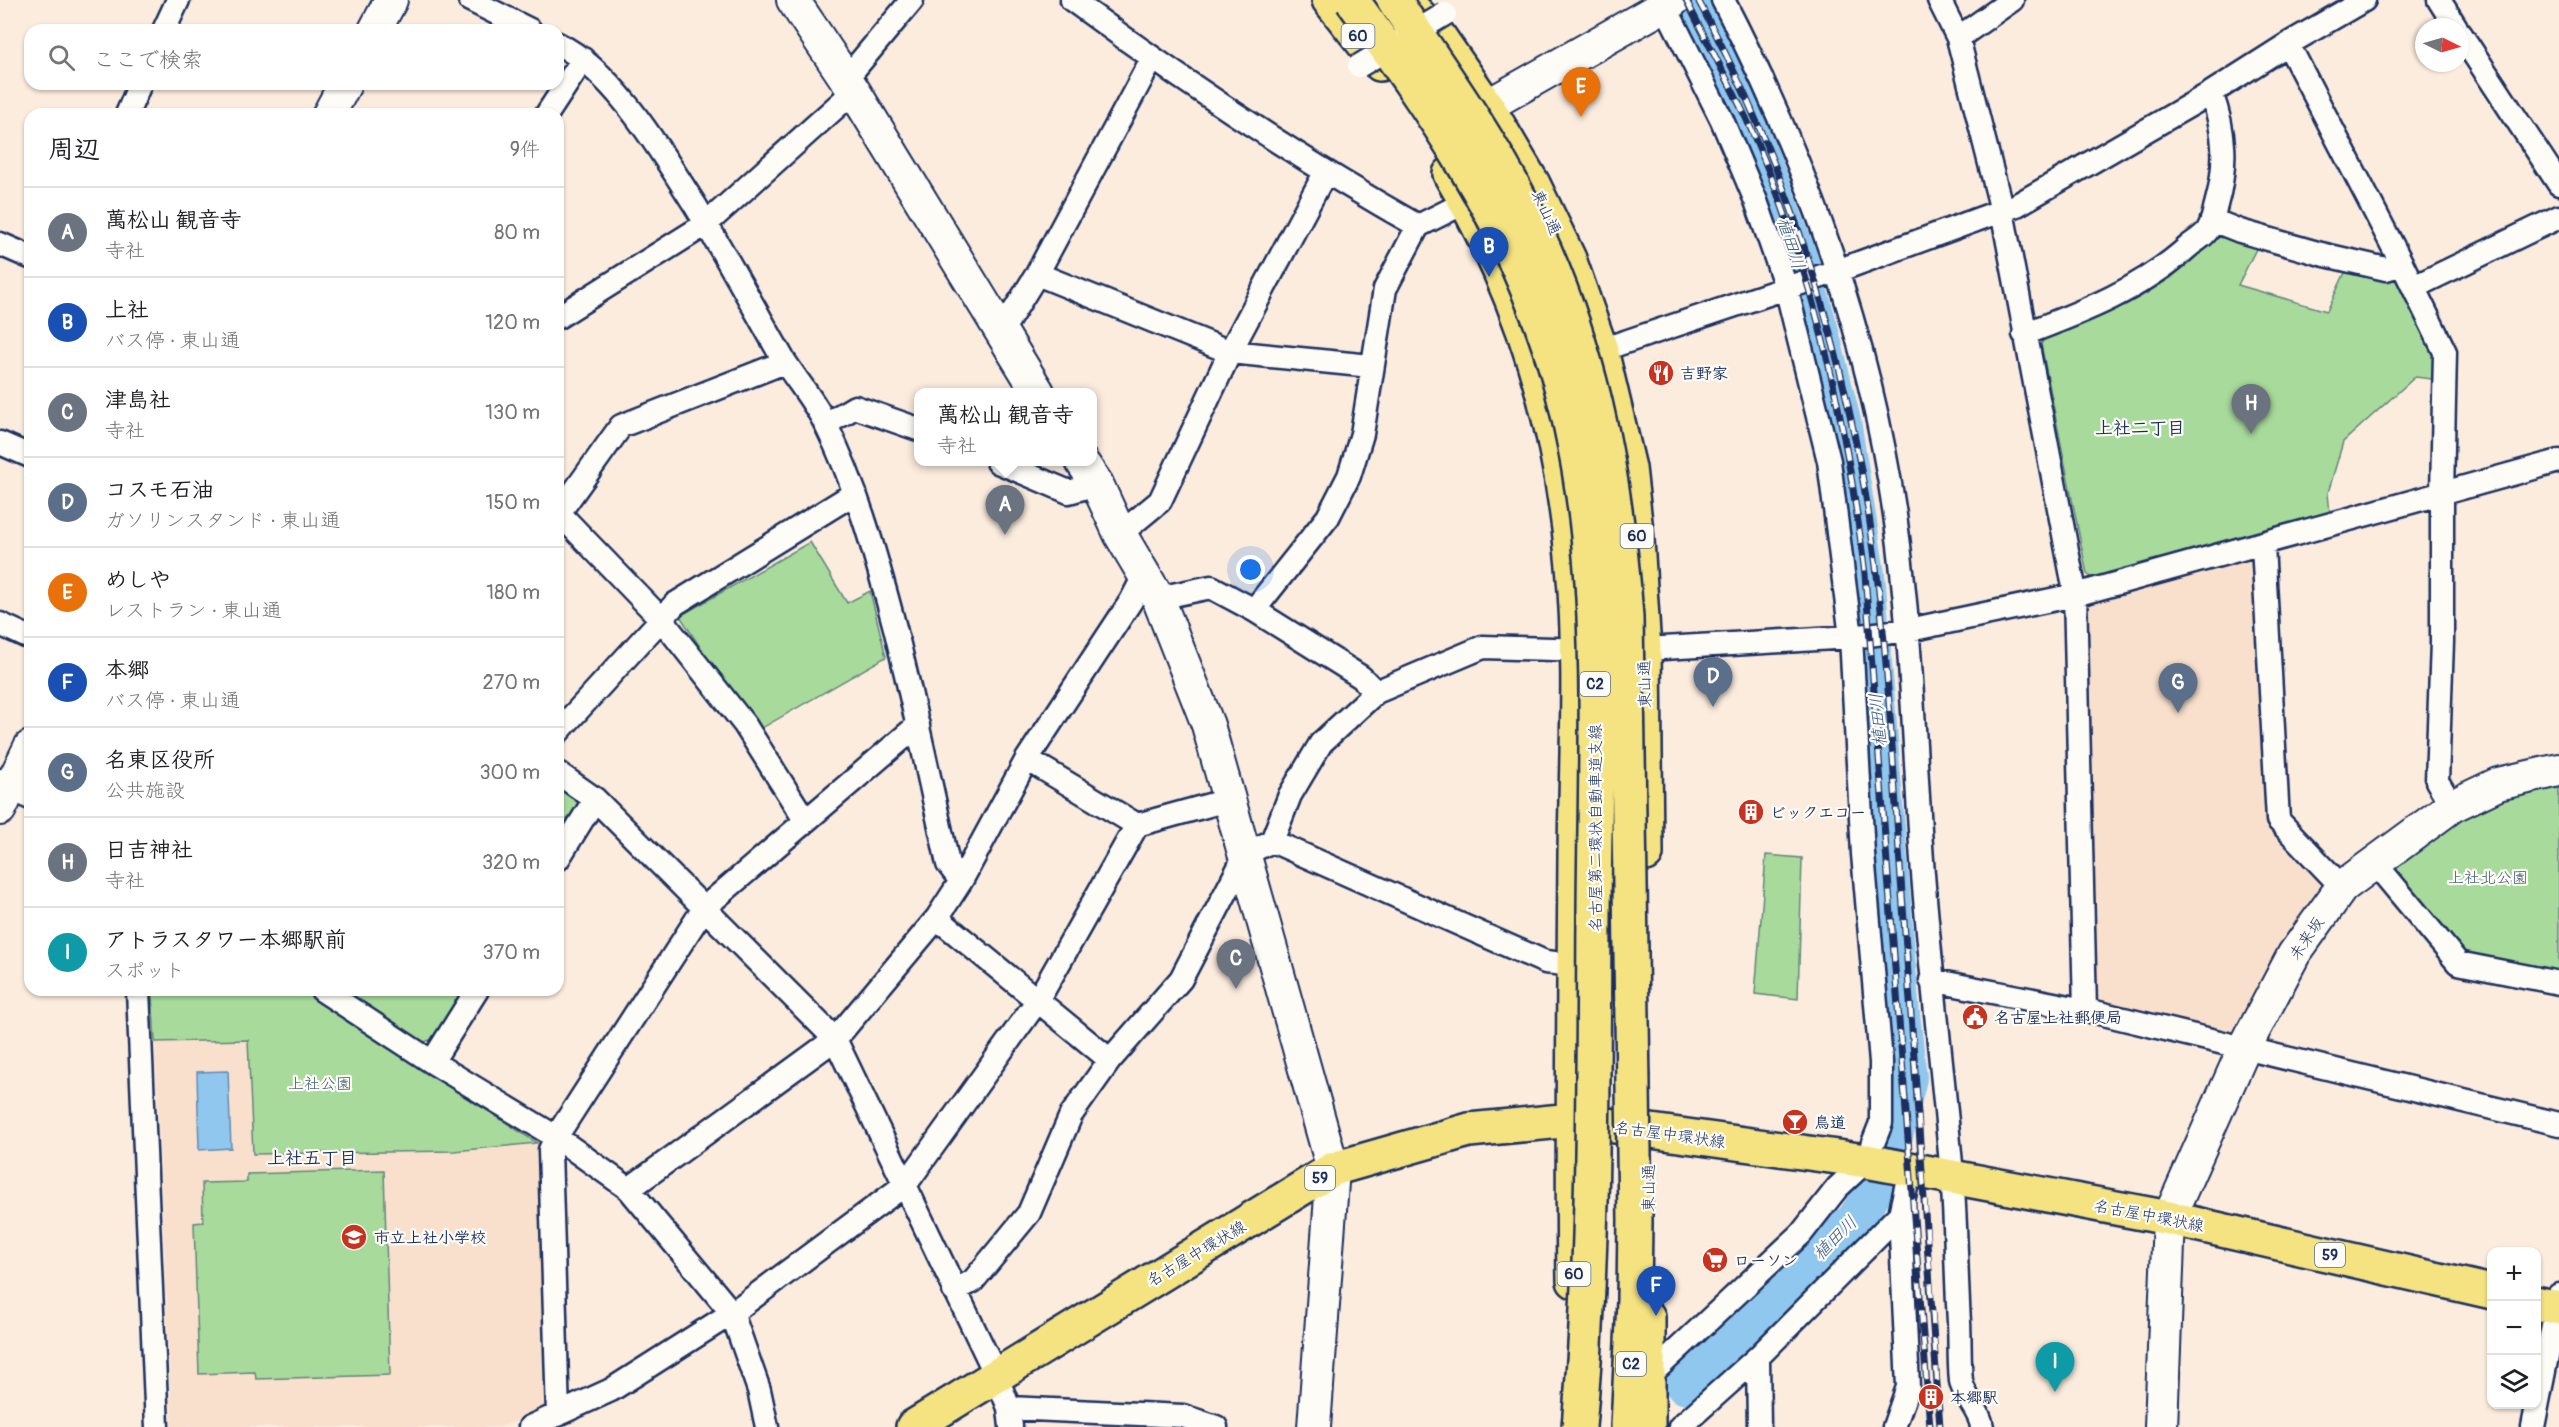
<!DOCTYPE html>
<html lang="ja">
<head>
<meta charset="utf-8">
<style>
	:root { --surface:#fff; --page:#f2f2f2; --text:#202124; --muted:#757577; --line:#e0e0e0; --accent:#0f766e }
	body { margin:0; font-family:Pangolin,"Klee One",sans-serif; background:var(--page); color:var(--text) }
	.controls { position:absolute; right:18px; bottom:18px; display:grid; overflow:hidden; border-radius:12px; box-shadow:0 2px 4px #0004 }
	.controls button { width:54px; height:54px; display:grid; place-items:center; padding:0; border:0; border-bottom:2px solid var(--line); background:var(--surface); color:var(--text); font:30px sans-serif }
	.compass { position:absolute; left:2415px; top:18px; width:54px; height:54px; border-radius:50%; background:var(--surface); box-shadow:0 2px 4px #0004; rotate:95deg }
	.you { position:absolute; left:1251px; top:570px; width:21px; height:21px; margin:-15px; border:4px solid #fff; border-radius:50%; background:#1a73e8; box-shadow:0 0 0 9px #1a73e833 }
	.badge { display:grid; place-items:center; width:39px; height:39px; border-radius:50%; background:var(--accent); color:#fff; font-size:20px; font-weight:700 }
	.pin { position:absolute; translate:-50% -50px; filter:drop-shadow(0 2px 3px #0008) }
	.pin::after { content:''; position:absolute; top:32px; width:21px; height:18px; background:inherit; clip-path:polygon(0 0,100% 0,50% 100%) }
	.popup { position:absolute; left:914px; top:388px; width:183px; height:78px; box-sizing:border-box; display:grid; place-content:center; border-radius:12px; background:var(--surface); filter:drop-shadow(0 2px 4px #0005); font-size:20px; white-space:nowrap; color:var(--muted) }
	.popup b { font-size:22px; color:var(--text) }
	.popup::after { content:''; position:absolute; left:50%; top:100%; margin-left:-12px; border:12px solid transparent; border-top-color:var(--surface) }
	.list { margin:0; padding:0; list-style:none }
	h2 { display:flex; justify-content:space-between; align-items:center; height:78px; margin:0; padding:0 24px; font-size:26px }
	h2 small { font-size:20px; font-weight:400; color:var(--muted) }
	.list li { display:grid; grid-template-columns:39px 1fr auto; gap:18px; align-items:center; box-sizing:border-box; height:90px; padding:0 24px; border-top:2px solid var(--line) }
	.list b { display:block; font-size:22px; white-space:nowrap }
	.list p { margin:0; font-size:20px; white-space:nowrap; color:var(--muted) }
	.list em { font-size:20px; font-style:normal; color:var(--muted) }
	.icon { flex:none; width:33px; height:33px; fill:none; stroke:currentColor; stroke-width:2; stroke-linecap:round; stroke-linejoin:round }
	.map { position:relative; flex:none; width:2559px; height:1427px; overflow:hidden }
	.search { position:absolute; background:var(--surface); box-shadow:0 2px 4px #0004; left:24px; top:24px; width:540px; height:66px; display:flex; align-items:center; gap:15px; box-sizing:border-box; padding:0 21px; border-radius:18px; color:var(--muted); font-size:22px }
	.panel { position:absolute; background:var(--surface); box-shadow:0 2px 4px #0004; left:24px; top:108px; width:540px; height:888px; border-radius:18px }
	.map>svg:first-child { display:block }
	.built { fill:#f9e0cd }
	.green { fill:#a8da9b; stroke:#62847c; stroke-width:1.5 }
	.water { fill:#90c7ee; stroke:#618ab4; stroke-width:1.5 }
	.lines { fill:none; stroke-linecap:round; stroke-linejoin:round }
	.river { stroke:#90c7ee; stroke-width:38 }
	.street-casing { stroke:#1b2f5e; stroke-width:27 }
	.secondary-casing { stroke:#1b2f5e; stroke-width:36 }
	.primary-casing { stroke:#1b2f5e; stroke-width:38 }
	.highway-casing { stroke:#1b2f5e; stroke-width:38 }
	.street { stroke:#fdfcf7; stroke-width:22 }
	.secondary { stroke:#fdfcf7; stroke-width:32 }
	.primary { stroke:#f5e382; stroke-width:33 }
	.highway { stroke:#f5e382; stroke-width:33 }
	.rail-casing { stroke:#1b2f5e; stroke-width:7 }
	.rail { stroke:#fdfcf7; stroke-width:4.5; stroke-dasharray:14; stroke-linecap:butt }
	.street-bridge-casing { stroke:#1b2f5e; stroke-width:27; stroke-linecap:butt }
	.highway-bridge-casing { stroke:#1b2f5e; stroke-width:38; stroke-linecap:butt }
	.street-bridge { stroke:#fdfcf7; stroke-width:22 }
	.highway-bridge { stroke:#f5e382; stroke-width:33 }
	.labels { text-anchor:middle; stroke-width:4.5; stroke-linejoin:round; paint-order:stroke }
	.shield { fill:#fdfcf7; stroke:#5f6c8c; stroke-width:1.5 }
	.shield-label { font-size:15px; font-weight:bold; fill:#1b2f5e }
	.street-label { font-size:16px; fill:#1b2f5e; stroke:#fdfcf7 }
	.poi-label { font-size:16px; font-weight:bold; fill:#1b2f5e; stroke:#fdfcf7; text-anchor:start }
	.park-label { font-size:16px; fill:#3e5a6d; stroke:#fdfcf7 }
	.water-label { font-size:18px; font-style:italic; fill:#3e5d89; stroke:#fdfcf7 }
	.neighbourhood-label { font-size:18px; font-weight:bold; fill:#1b2f5e; stroke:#fdfcf7 }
</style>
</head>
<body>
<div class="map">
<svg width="2559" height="1427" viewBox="0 0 2559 1427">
	<rect width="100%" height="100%" fill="#fbecde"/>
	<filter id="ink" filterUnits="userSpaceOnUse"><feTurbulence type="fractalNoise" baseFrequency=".0167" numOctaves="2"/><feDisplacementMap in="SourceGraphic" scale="12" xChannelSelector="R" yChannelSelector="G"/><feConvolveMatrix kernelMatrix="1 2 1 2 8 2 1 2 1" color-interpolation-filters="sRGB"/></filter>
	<g filter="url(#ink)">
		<path class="built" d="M 2250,553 L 2259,560 L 2275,830 L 2323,885 L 2324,896 L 2235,1034 L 2104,1004 L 2097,997 L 2088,607 L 2091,599 Z
			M 248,1040 L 254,1154 L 454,1151 L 537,1143 L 543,1149 L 547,1402 L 545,1409 L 501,1427 L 172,1427 L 155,1042 Z"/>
		<path class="green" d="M 2226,234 L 2258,245 L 2238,285 L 2327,311 L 2349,264 L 2401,267 L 2441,353 L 2440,380 L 2415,377 L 2343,442 L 2328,493 L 2330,514 L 2096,580 L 2087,574 L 2041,344 L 2049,332 L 2130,301 L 2171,278 L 2209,242 Z
			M 810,542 L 847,603 L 870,591 L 886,657 L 755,732 L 680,616 Z
			M 2559,780 L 2559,976 L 2461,957 L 2388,867 L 2470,806 Z
			M 558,784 L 576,795 L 579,808 L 558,841 Z
			M 1766,855 L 1802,858 L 1798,999 L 1755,994 Z
			M 152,990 L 304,990 L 537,1143 L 454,1151 L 253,1154 L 248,1040 L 155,1042 Z
			M 344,990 L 466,990 L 436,1038 L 424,1042 Z
			M 384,1170 L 390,1375 L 256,1379 L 255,1372 L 199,1374 L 194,1223 L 203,1222 L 202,1183 L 247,1182 L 247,1174 Z"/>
		<path class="water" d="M 228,1071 L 231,1148 L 199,1150 L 197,1072 Z"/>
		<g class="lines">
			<path class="river" d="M 1684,1385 L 1856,1219 L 1885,1173 L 1908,1078 L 1900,1005 L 1866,574 L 1842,421 L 1819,328 L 1801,265 L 1774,192 L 1728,77 L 1688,0"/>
			<g class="street-casing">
				<path id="street" d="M 470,0 L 530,30
					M 1072,0 C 1183,82 1298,158 1418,226
					M 1723,0 C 1806,160 1869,336 1895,515 C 1912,634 1914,754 1923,874 C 1931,975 1943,1074 1952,1175 C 1956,1224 1956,1273 1959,1322 C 1960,1341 1959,1362 1961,1381 C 1964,1398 1980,1410 1982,1427
					M 1939,0 L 1958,38 L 2002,211 L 2075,592 L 2085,1010
					M 2439,0 L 2456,27
					M 164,30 L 178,0
					M 2460,33 L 2559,184
					M 1958,38 L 2012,0
					M 558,44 C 615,72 661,152 695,205 C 726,256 754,308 783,359 C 797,381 815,402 826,425 C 858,489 877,560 895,628 C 914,706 931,785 948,864 L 961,881
					M 2288,44 L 2402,264 L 2445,352 L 2442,494 L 2442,642 L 2437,781 L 2452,806
					M 846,79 L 912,0
					M 127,114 L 140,84
					M 547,114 L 583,59
					M 2212,220 L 2240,231 L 2321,254 L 2386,269 L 2402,264
					M 0,244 L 30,257
					M 1037,274 L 1230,352 L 1371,366
					M 2414,287 L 2559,217
					M 558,317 L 706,224 L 854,91
					M 996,328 L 1008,321 L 1037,274 L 1152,59
					M 2024,334 C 2083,312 2142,289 2189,246 C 2195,241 2206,235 2209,228 C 2213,221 2214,212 2216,205 C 2227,166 2226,132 2211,93
					M 1601,350 L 1837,271 L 2017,205 L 2211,93 L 2288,44 L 2364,0
					M 826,424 L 855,407 L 918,429
					M 0,443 L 30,456
					M 998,462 L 1069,492 L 1097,484
					M 558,512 L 662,620 L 745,725 L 805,820
					M 559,513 L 621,426 L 785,362
					M 1120,534 L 1160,501 L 1230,352 L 1325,173
					M 2263,545 L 2278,820 L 2342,887
					M 1158,598 L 1211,587 L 1254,610 L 1361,677 L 1376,692
					M 1254,610 L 1328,517 L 1349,476 L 1362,434 L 1385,289 L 1418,226 L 1466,202
					M 0,624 L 30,638
					M 1629,650 L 1851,637 L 1909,630 L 2075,595 L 2559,461
					M 558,732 L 675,604 L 855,493
					M 1027,759 L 1137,825 L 1231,799
					M 558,773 L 595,799 L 835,1039 L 996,1375 L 1009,1408 L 1011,1427
					M 0,780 L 30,798
					M 1272,841 L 1545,962 L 1574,965
					M 558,859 L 595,799
					M 2374,862 L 2458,963 L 2559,983
					M 937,918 L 1110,1060
					M 1931,980 L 2095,1012 L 2559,1124
					M 138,990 L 157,1427
					M 322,990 L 432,1062 L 556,1137 L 629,1189 L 732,1313 L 611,1390 L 530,1427
					M 432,1062 L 477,990
					M 629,1189 L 835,1039 L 843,1030 L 937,918 L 961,881 L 1027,759 L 1131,601 L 1145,574
					M 954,1291 L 973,1281 L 1029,1213 L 1071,1115 L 1110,1060 L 1181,979 L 1246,854 L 1272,841 L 1290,795 L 1321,743 L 1376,692 L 1483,647 L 1590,650
					M 1758,1357 L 1759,1427
					M 1648,1377 L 1801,1234 L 1837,1188 L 1866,1161 L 1881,1123 L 1881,1062 L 1863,854 L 1851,637 L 1829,461 L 1786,287 L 1756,201 L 1722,120 L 1662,0
					M 1009,1408 L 1183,1416 L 1216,1427
					M 558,1415 L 550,1150 L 556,1137 L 704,908 L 918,725
					M 767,1427 L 759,1390 L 732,1313 L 906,1184 L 1038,1000 L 1137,825
					M 1680,1427 L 1758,1357 L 1900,1214
					M 1894,1427 L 1908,1387 L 1900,1214 L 1910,1170
					M 2533,1427 L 2559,1295"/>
			</g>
			<g class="secondary-casing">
				<path id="secondary" d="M 793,0 L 854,91 L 1038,392
					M 375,30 L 391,0
					M 1487,106 L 1674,0
					M 329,114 L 345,84
					M 1082,462 L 1097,484 L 1120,534 L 1158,598 L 1208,725 L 1333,1169 L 1314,1427
					M 0,809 L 30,747
					M 2161,1427 L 2169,1218 L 2244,1049 L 2294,954 L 2342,887 L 2452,806 L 2498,784 L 2559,770"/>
			</g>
			<g class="primary-casing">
				<path id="primary" d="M 1329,0 L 1380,64
					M 1405,1 L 1438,35 L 1487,106 L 1533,184 L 1569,259 L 1601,350 L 1629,468 L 1637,540 L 1644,650 L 1646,854
					M 1450,174 C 1523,298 1560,423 1573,566 C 1582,661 1576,759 1575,855 C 1574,997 1572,1139 1574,1281
					M 2536,1303 L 2559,1308
					M 1648,1317 L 1648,1427
					M 913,1427 L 1333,1169 L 1469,1130 L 1572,1120 L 1866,1161 L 1952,1177 L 2169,1218 L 2492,1292"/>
			</g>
			<g class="highway-casing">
				<path id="highway" d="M 1628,1427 L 1634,1301"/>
			</g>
			<use href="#street" class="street"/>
			<use href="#secondary" class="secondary"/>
			<use href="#primary" class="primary"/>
			<use href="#highway" class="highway"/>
			<g class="rail-casing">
				<path id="rail" d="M 1686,0 C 1706,39 1727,78 1746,118 C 1812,262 1846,418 1865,574 L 1930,1427
					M 1698,0 C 1782,156 1837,324 1866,498 C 1888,628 1892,762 1902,893 C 1915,1071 1929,1249 1940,1427"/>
			</g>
			<use href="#rail" class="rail"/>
			<g class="street-bridge-casing">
				<path id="street-bridge" d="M 1359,66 L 1445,14"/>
			</g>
			<g class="highway-bridge-casing">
				<path id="highway-bridge" d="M 1352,0 C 1433,112 1506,216 1550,349 C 1609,530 1595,725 1594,912 C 1593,1084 1594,1256 1579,1427
					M 1394,0 C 1437,65 1484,129 1520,199 C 1589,331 1616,470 1626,617 L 1635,1220 L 1634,1301"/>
			</g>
			<use href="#street-bridge" class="street-bridge"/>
			<use href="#highway-bridge" class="highway-bridge"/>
		</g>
	</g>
	<defs>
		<g id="restaurant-disc" transform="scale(1.35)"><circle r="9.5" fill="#c8321e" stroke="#fdfcf7"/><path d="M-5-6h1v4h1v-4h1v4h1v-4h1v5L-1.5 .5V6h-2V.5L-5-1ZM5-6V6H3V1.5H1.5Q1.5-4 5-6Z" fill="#fff"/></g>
		<g id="building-disc" transform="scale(1.35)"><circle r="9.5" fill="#c8321e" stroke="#fdfcf7"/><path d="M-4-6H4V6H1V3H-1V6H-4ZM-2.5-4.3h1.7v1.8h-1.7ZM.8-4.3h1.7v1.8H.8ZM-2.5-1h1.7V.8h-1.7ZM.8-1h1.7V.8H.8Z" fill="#fff"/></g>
		<g id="civic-disc" transform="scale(1.35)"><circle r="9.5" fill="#c8321e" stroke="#fdfcf7"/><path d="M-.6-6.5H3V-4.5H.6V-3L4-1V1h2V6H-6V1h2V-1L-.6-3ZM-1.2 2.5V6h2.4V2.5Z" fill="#fff"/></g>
		<g id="bar-disc" transform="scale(1.35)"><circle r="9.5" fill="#c8321e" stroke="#fdfcf7"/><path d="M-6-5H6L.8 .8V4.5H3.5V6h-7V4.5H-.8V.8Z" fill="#fff"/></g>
		<g id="school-disc" transform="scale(1.35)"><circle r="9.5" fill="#c8321e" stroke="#fdfcf7"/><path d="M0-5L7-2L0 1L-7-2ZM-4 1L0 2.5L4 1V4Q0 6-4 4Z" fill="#fff"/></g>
		<g id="supermarket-disc" transform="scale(1.35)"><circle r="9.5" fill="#c8321e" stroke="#fdfcf7"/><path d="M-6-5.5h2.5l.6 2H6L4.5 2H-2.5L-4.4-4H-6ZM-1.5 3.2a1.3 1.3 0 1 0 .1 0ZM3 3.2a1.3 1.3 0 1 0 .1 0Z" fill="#fff"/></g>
	</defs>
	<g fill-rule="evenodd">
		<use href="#restaurant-disc" x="1661" y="373"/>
		<use href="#building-disc" x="1751" y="812"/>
		<use href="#civic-disc" x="1975" y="1017"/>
		<use href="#bar-disc" x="1795" y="1122"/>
		<use href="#school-disc" x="354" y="1237"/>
		<use href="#supermarket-disc" x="1715" y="1260"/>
		<use href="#building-disc" x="1931" y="1397"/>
	</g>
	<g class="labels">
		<g class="shield">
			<rect x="1341.5" y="24" width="33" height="24" rx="4.5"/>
			<rect x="1620.5" y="524" width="33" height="24" rx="4.5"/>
			<rect x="1580" y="672" width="30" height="24" rx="4.5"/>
			<rect x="1305" y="1166" width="30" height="24" rx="4.5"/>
			<rect x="2315" y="1243" width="30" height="24" rx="4.5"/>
			<rect x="1557.5" y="1262" width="33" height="24" rx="4.5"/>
			<rect x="1616" y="1352" width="30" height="24" rx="4.5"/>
		</g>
		<g class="shield-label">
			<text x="1358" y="41">60</text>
			<text x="1637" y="541">60</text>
			<text x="1595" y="689">C2</text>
			<text x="1320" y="1183">59</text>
			<text x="2330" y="1260">59</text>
			<text x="1574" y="1279">60</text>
			<text x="1631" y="1369">C2</text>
		</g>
		<g class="street-label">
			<text transform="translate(1547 212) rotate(65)" y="6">東山通</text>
			<text transform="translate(1644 684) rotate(-91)" y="6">東山通</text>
			<text transform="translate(1595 828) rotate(-90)" y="6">名古屋第二環状自動車道支線</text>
			<text transform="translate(2306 938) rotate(-56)" y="6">未来坂</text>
			<text transform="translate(1670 1134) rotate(8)" y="6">名古屋中環状線</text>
			<text transform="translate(1648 1188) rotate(-90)" y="6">東山通</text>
			<text transform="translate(2149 1215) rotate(11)" y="6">名古屋中環状線</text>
			<text transform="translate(1196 1253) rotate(-31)" y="6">名古屋中環状線</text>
		</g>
		<g class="poi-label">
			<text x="1680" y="379">吉野家</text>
			<text x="1770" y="818">ビックエコー</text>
			<text x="1994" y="1023">名古屋上社郵便局</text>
			<text x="1814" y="1128">鳥道</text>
			<text x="374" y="1243">市立上社小学校</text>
			<text x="1734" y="1266">ローソン</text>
			<text x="1950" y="1403">本郷駅</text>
		</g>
		<g class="park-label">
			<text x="2488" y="883">上社北公園</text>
			<text x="320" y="1089">上社公園</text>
		</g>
		<g class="water-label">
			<text transform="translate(1791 243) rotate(72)" y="6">植田川</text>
			<text transform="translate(1878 720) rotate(-95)" y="6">植田川</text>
			<text transform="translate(1835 1238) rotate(-45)" y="6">植田川</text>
		</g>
		<g class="neighbourhood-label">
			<text x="2140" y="434">上社二丁目</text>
			<text x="312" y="1164">上社五丁目</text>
		</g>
	</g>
</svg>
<div class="controls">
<button>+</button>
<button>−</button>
<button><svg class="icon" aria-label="layers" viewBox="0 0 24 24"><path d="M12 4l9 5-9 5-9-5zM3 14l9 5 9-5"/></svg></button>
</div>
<svg class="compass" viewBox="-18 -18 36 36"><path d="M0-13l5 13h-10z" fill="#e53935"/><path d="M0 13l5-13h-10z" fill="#757577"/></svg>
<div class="you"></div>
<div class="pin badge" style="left:1005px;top:535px;background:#6b7280">A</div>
<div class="popup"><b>萬松山 観音寺</b>寺社</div>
<div class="pin badge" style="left:1489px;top:277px;background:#1a4fb4">B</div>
<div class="pin badge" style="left:1236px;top:989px;background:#6b7280">C</div>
<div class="pin badge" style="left:1713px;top:707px;background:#5c6f8a">D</div>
<div class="pin badge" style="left:1581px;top:117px;background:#e8710a">E</div>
<div class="pin badge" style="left:1656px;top:1316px;background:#1a4fb4">F</div>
<div class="pin badge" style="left:2178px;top:713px;background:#5c6f8a">G</div>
<div class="pin badge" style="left:2251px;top:434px;background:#6b7280">H</div>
<div class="pin badge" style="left:2055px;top:1392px;background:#0f9aa8">I</div>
<div class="search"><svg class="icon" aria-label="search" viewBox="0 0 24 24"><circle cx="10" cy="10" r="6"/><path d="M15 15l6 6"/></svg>ここで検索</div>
<section class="panel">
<h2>周辺<small>9件</small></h2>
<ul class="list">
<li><span class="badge" style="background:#6b7280">A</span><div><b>萬松山 観音寺</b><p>寺社</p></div><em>80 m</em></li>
<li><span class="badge" style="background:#1a4fb4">B</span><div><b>上社</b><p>バス停 · 東山通</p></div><em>120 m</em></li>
<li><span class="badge" style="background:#6b7280">C</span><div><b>津島社</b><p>寺社</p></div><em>130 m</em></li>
<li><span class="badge" style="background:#5c6f8a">D</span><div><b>コスモ石油</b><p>ガソリンスタンド · 東山通</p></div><em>150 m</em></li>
<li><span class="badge" style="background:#e8710a">E</span><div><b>めしや</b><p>レストラン · 東山通</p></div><em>180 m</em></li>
<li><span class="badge" style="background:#1a4fb4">F</span><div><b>本郷</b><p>バス停 · 東山通</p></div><em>270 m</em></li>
<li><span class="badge" style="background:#5c6f8a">G</span><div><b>名東区役所</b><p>公共施設</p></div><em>300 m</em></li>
<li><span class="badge" style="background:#6b7280">H</span><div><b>日吉神社</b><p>寺社</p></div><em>320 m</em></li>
<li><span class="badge" style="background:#0f9aa8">I</span><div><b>アトラスタワー本郷駅前</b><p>スポット</p></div><em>370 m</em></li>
</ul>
</section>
</div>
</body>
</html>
